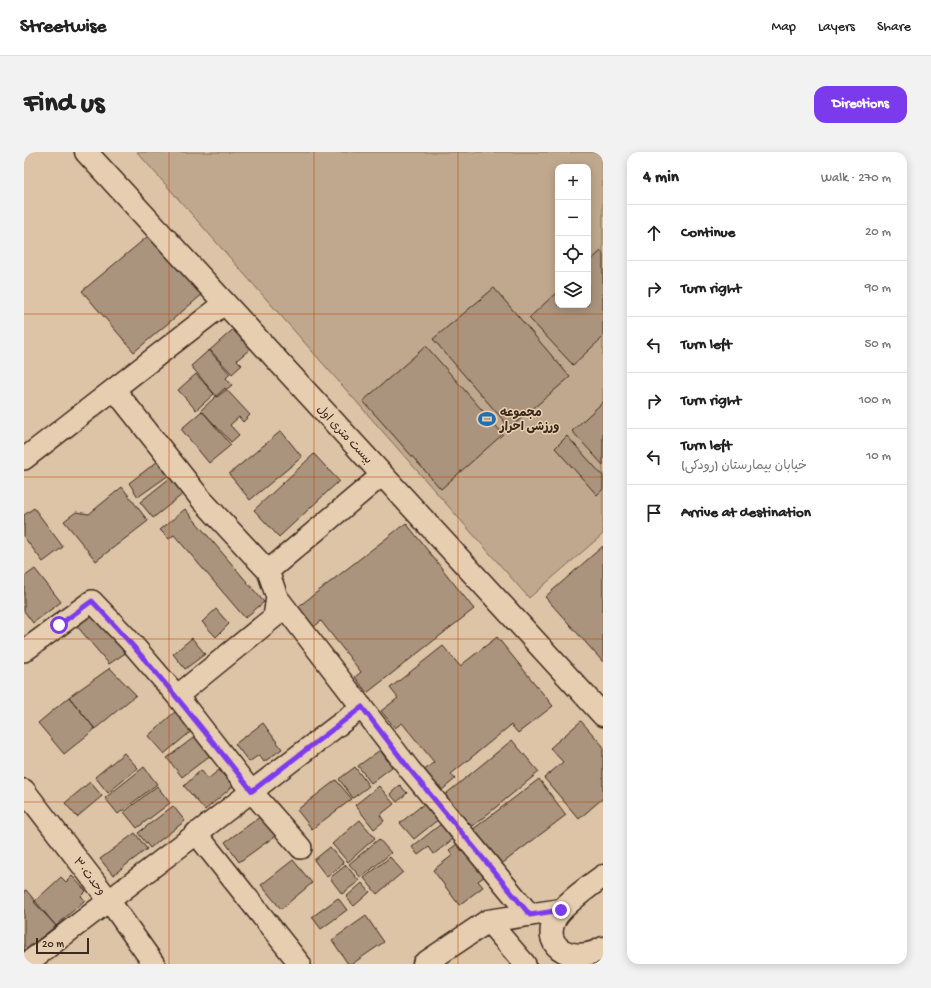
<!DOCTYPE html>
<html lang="en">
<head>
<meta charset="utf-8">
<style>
	:root { --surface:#fff; --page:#f2f2f2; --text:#222; --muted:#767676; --line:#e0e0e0; --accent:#7c3aed }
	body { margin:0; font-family:"Gochi Hand","Playpen Sans Arabic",sans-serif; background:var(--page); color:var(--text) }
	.controls { position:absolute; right:12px; top:12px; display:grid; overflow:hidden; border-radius:8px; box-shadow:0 2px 10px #0003 }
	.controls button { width:36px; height:36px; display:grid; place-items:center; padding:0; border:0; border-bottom:1px solid var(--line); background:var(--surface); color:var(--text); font:20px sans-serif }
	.scale { position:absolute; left:12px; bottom:10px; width:53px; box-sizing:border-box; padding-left:4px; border:2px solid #3b2a1e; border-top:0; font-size:11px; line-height:14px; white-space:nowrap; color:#3b2a1e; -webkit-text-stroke:3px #e8ceb0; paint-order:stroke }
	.stop { position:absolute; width:12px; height:12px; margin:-9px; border:3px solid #7c3aed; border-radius:50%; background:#fff }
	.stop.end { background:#7c3aed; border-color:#fff; box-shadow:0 1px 4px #0008 }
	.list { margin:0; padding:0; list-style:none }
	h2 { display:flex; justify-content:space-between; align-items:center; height:52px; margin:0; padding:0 16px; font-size:17px }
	h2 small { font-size:13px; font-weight:400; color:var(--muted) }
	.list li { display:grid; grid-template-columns:26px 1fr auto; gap:12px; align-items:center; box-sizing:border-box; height:56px; padding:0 16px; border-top:1px solid var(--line) }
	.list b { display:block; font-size:15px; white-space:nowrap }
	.list p { margin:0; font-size:13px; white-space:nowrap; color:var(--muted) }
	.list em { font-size:13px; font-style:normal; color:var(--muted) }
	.icon { flex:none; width:22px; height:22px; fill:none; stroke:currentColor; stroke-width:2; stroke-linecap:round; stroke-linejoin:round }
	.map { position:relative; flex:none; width:579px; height:812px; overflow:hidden; border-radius:12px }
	header { display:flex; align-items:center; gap:24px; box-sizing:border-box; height:56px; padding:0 20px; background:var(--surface); border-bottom:1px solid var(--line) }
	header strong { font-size:19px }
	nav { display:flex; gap:22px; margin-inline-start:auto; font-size:14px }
	.intro { display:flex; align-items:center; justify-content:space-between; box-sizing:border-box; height:96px; padding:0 24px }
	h1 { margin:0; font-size:28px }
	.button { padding:10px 18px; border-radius:12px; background:var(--accent); color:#fff; font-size:14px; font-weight:700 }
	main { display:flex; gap:24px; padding:0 24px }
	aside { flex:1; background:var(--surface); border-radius:12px; box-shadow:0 2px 10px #0003 }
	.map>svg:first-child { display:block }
	.green { fill:#bfa88e; stroke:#7d6956; fill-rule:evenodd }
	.building { fill:#aa947d; stroke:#3b2a1e }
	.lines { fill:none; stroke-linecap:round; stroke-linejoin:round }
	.minor-casing { stroke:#3b2a1e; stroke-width:24 }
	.tertiary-casing { stroke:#3b2a1e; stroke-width:25 }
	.secondary-casing { stroke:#3b2a1e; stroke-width:25 }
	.minor { stroke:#e8ceb0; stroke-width:21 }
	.tertiary { stroke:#e8ceb0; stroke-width:22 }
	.secondary { stroke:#e8ceb0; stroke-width:22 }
	.route { stroke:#7c3aed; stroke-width:5 }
	.grid { fill:none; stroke:#b44b11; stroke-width:1; stroke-opacity:0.55 }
	.labels { text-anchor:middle; stroke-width:3; stroke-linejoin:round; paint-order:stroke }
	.poi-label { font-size:12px; font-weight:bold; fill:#3b2a1e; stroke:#e8ceb0; text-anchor:start }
	.street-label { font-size:12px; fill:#3b2a1e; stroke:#e8ceb0 }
</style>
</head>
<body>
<header>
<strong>Streetwise</strong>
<nav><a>Map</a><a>Layers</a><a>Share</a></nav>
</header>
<div class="intro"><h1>Find us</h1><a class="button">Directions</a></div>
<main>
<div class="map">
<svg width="579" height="812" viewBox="0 0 579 812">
	<rect width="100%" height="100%" fill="#dec4a7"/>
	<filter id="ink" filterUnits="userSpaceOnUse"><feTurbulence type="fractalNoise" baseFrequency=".025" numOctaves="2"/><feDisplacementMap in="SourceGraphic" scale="8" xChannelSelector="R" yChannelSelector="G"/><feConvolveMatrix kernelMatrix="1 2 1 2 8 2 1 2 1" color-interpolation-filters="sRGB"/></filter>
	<g filter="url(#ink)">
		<path class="green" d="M 113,0 L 579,0 L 579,382 L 505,446 ZM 534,15 L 564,15 L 564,153 L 534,153 Z"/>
		<path class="building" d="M 129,80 L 180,141 L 110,200 L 58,139 Z
			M 577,99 L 579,102 L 579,185 L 549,213 L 505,166 L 534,139 L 534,153 L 564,153 L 564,111 Z
			M 470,136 L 546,225 L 486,276 L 409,187 Z
			M 215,172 L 232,192 L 213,208 L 218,213 L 208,222 L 186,198 Z
			M 402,194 L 479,282 L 417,337 L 339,249 Z
			M 185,198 L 206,222 L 202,226 L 208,233 L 193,245 L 167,214 Z
			M 172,222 L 190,242 L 172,258 L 154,238 Z
			M 201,236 L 226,263 L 219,270 L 215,265 L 206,273 L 215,283 L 207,290 L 177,258 Z
			M 579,250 L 579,313 L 548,279 Z
			M 178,259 L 207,293 L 185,311 L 157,277 Z
			M 257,279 L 278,305 L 226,348 L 205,322 Z
			M 543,284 L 579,324 L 579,337 L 573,343 L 531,296 Z
			M 290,302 L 315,329 L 255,385 L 230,358 Z
			M 134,309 L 145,323 L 114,345 L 105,331 Z
			M 146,326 L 159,342 L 129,366 L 116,350 Z
			M 98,335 L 124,369 L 72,409 L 40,369 L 52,360 L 65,362 Z
			M 10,356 L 39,395 L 19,410 L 0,385 L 0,363 Z
			M 161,357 L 240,450 L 221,466 L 150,383 L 145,387 L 136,378 Z
			M 382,371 L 450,457 L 343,541 L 331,525 L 337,520 L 297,469 L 286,478 L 270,458 Z
			M 579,394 L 579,510 L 521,445 Z
			M 11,417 L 37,450 L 9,471 L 0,459 L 0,425 Z
			M 192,457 L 205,472 L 192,485 L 178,470 Z
			M 71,459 L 103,500 L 85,512 L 52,473 Z
			M 473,485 L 529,554 L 494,581 L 487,573 L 427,622 L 431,627 L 418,638 L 415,633 L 409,638 L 396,622 L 410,610 L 378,571 L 371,576 L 357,559 L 374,546 L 366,536 L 419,494 L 436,514 Z
			M 168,486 L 181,502 L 161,517 L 149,502 Z
			M 86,516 L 112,543 L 71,577 L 45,545 Z
			M 45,545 L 71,577 L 40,602 L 14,571 Z
			M 153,558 L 170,577 L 140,602 L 124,584 Z
			M 557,569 L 579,594 L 579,646 L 555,667 L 520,626 L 539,610 L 526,596 Z
			M 239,571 L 258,597 L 240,610 L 235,603 L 225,610 L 211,592 Z
			M 173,583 L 188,602 L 158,625 L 143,606 Z
			M 488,588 L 515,620 L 444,678 L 417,646 Z
			M 356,598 L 368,615 L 347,631 L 334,614 Z
			M 100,601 L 114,616 L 84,641 L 71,625 Z
			M 120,615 L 133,632 L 94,662 L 81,646 Z
			M 331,615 L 345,634 L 329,646 L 315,627 Z
			M 177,618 L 184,627 L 195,618 L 209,634 L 181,658 L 160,634 Z
			M 515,627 L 542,663 L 471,717 L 444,681 Z
			M 312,628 L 328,647 L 288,677 L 273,658 Z
			M 66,630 L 78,644 L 53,665 L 41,651 Z
			M 376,633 L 383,641 L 373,650 L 366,642 Z
			M 133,634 L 146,651 L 113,676 L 100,660 Z
			M 355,634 L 370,652 L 356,663 L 360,669 L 350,677 L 331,653 Z
			M 407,646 L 421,662 L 390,687 L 376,671 Z
			M 149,654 L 161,669 L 126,696 L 114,681 Z
			M 240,662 L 254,682 L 215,710 L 201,690 Z
			M 336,668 L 351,686 L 324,710 L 308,692 Z
			M 422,668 L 434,683 L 410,702 L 405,695 L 394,703 L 388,695 Z
			M 111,681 L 123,697 L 89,723 L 76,707 Z
			M 441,686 L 467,720 L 454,729 L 459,735 L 435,753 L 409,718 L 429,703 L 425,698 Z
			M 355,687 L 367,701 L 337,726 L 325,712 Z
			M 306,695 L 320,711 L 303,725 L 290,708 Z
			M 366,705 L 379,720 L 353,742 L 340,726 Z
			M 269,708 L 288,731 L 257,757 L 237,733 Z
			M 322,713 L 335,729 L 318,742 L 306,726 Z
			M 48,724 L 62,739 L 57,744 L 61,748 L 32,774 L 10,750 L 37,725 L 42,730 Z
			M 338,731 L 346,740 L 330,754 L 322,745 Z
			M 2,738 L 32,774 L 0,799 L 0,739 Z
			M 314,746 L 323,758 L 297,777 L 288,765 Z
			M 342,764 L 360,790 L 328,812 L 324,812 L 308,788 Z"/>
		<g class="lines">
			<g class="minor-casing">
				<path id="minor" d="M 0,307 L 201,151
					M 244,419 L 358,323
					M 253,445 L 386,618 L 506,763
					M 0,499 L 68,449 L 104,487 L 153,544 L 250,465 L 253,445 L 244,419 L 177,347 L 90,237
					M 153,544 L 227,639 L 277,696
					M 0,638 L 84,747 L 130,812
					M 172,681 L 276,812
					M 464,769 L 501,812
					M 2,812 L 338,555"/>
			</g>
			<g class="tertiary-casing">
				<path id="tertiary" d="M 62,0 L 579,563
					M 400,812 L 464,769 L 537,758"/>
			</g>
			<g class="secondary-casing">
				<path id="secondary" d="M 579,724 C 567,733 537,754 531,767 C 516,798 553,812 579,796"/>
			</g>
			<use href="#minor" class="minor"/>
			<use href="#tertiary" class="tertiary"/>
			<use href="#secondary" class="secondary"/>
		</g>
	</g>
	<g class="lines" filter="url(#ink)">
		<path class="route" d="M 35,473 L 68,449 C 125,509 176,574 228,639 L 338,555 L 386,618 L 506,763 L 537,758"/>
	</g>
	<path class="grid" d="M 145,0 L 145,812M 290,0 L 290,812M 434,0 L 434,812M 0,162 L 579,162M 0,325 L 579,325M 0,487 L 579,487M 0,650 L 579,650"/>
	<defs>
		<g id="stadium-bare" transform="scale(1.38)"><path d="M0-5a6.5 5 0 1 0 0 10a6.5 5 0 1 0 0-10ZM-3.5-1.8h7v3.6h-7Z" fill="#1f6fb2" stroke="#e8ceb0" stroke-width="2.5" paint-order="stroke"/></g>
	</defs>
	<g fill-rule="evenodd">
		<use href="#stadium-bare" x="463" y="267"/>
	</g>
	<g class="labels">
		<g class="poi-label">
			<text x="476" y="264">مجموعه<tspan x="476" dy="14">ورزشی احرار</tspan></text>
		</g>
		<g class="street-label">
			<text transform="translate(321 282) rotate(47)" y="4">بیست متری اول</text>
			<text transform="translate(66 724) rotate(52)" y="4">وحدت۳۰</text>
		</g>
	</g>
</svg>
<div class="controls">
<button>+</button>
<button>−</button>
<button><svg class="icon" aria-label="locate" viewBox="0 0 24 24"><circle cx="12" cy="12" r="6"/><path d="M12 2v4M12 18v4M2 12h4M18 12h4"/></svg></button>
<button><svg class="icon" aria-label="layers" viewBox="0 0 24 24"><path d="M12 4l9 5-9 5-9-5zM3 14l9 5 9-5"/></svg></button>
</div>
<div class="scale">20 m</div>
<div class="stop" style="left:35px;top:473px"></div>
<div class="stop end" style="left:537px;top:758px"></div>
</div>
<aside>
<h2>4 min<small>Walk · 270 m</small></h2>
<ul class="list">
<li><svg class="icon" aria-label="ahead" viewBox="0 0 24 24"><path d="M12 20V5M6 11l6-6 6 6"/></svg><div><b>Continue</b></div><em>20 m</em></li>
<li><svg class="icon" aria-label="right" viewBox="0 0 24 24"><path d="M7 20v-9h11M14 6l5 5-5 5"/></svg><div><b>Turn right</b></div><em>90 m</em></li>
<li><svg class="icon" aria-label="left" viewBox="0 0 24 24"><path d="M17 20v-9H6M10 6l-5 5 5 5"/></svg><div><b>Turn left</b></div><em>50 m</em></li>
<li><svg class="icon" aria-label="right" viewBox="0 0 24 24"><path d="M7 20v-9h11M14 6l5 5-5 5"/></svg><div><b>Turn right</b></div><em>100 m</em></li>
<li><svg class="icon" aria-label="left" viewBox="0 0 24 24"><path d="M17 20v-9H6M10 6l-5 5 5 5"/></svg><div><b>Turn left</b><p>خیابان بیمارستان (رودکی)</p></div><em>10 m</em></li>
<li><svg class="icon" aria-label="arrive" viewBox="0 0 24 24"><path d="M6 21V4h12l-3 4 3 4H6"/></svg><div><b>Arrive at destination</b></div></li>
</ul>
</aside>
</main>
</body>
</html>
